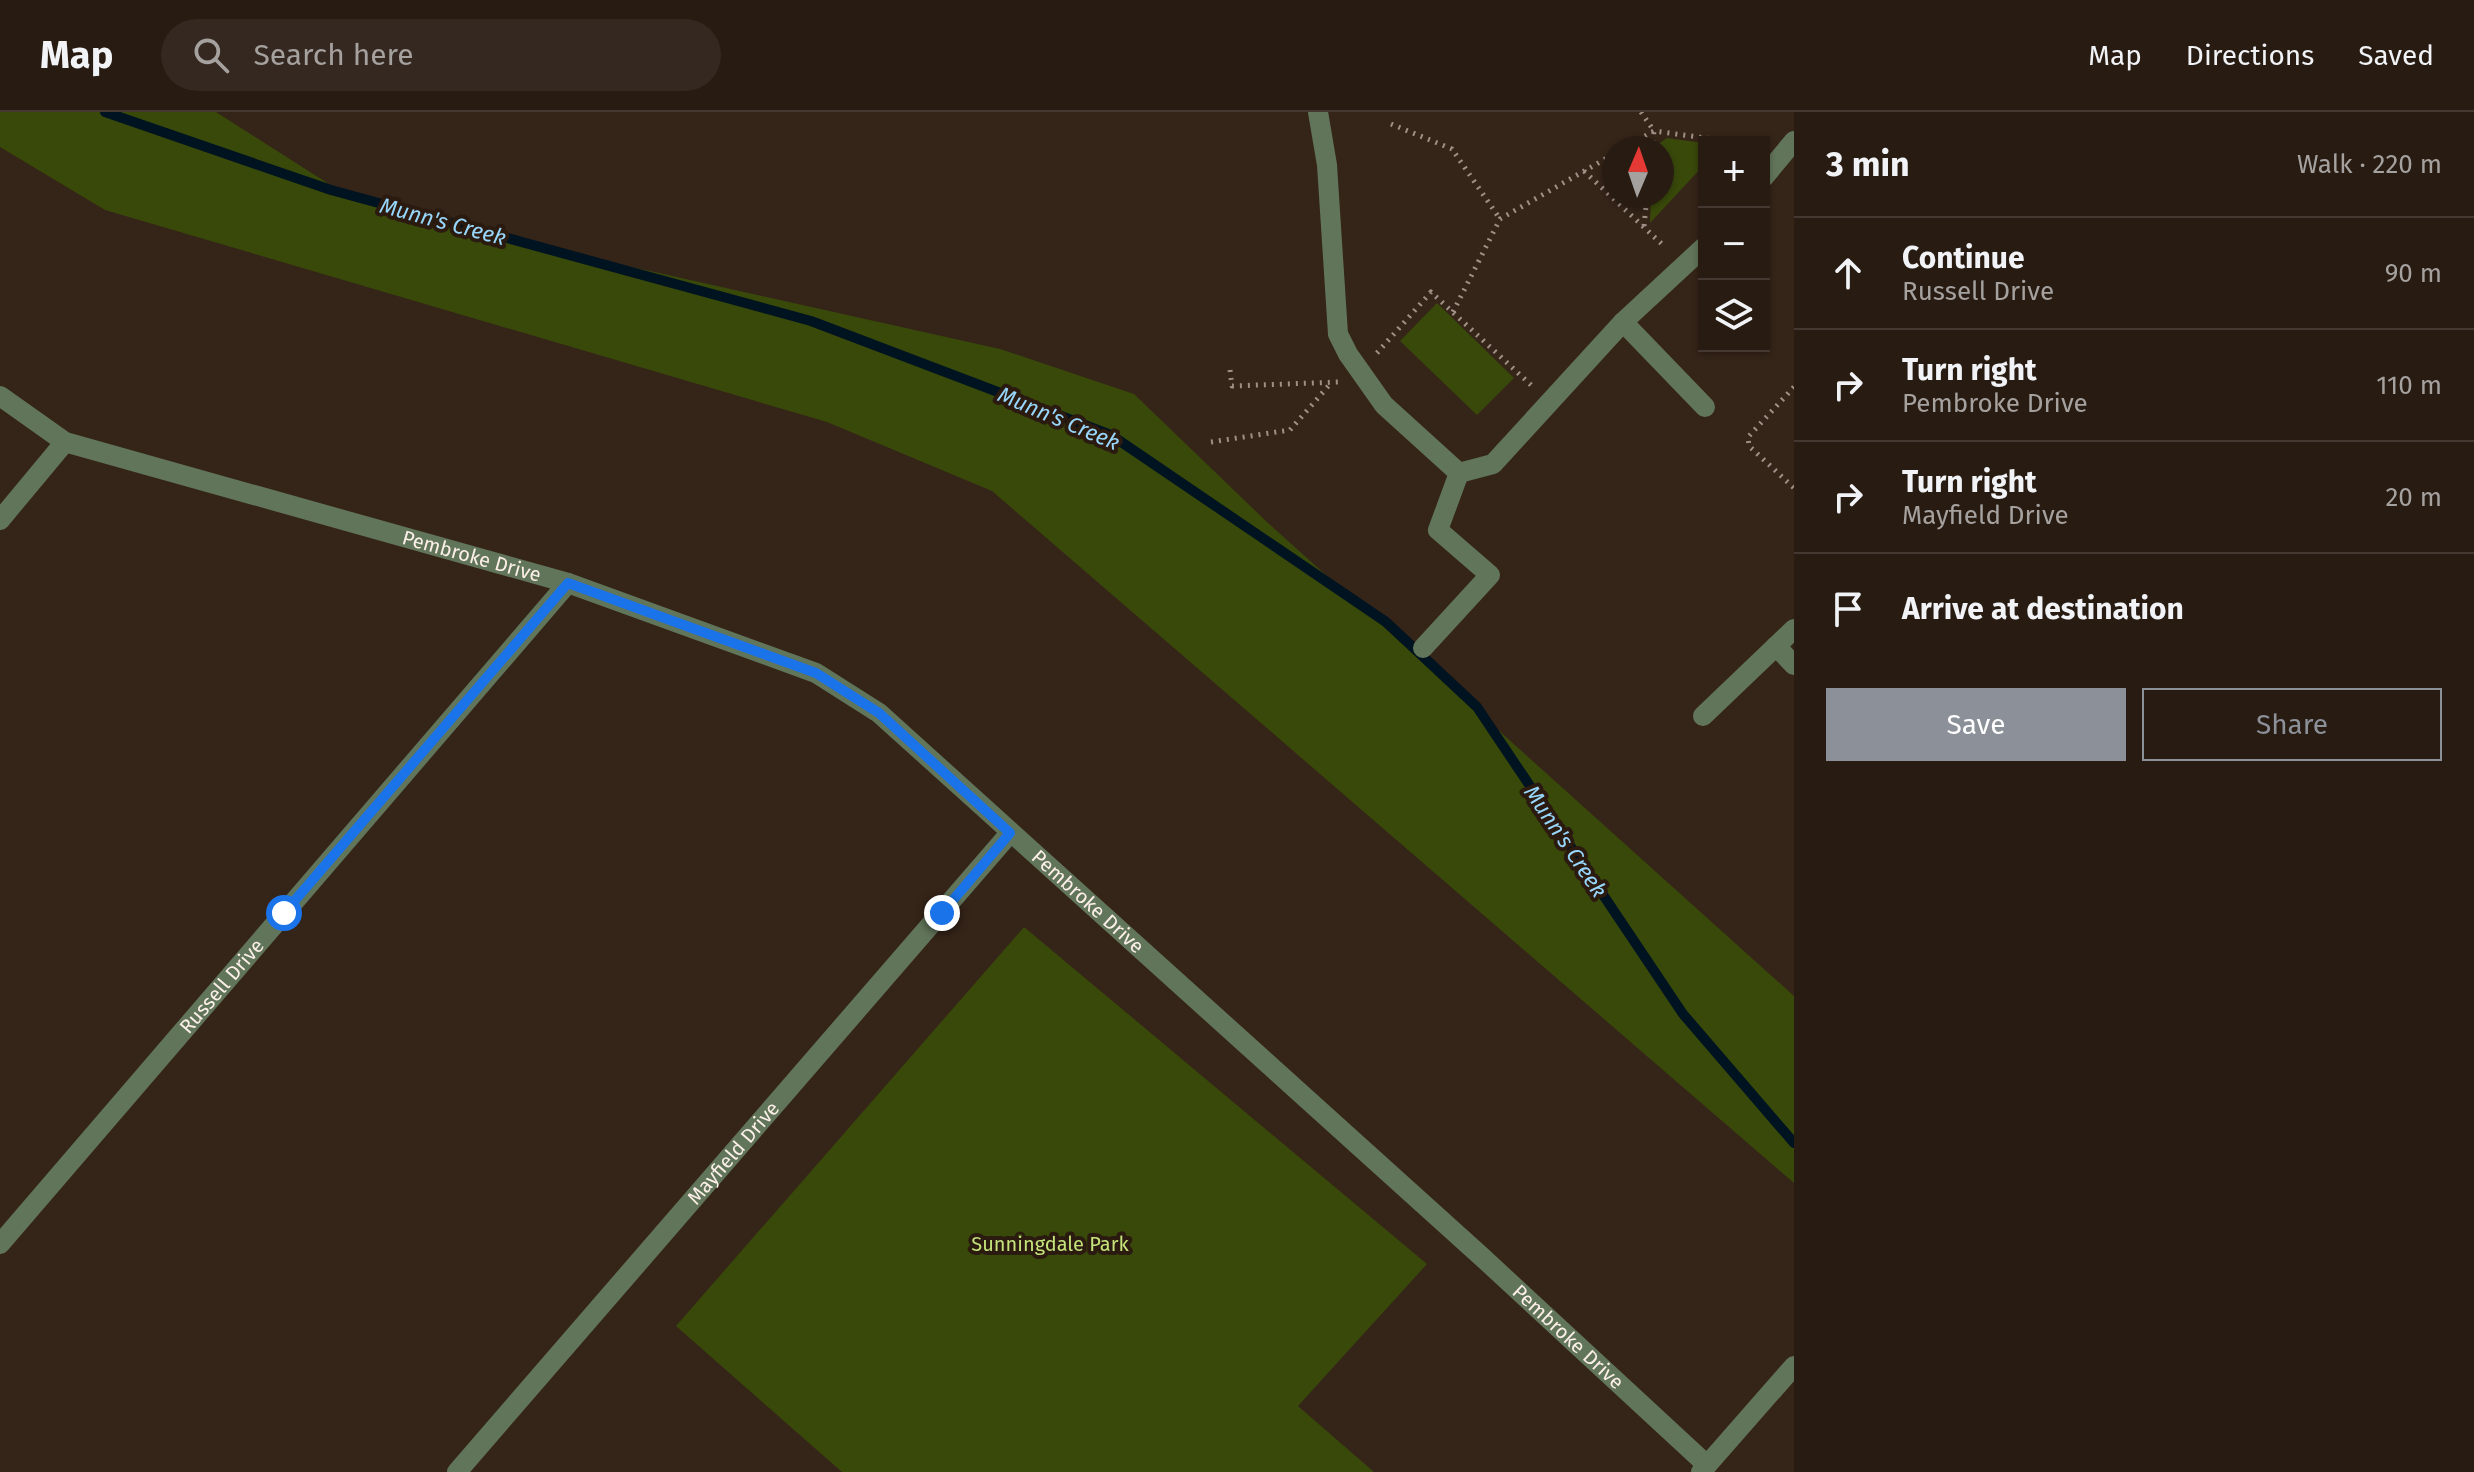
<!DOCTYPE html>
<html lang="en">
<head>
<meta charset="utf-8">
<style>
	:root { --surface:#281b12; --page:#342820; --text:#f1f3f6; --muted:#a5a19f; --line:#443932; --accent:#8c9099 }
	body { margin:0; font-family:"Fira Sans",sans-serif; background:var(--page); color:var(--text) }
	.controls { position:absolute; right:24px; top:24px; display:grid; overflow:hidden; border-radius:0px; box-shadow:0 2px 6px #0004 }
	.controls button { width:72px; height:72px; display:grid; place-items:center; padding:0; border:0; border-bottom:2px solid var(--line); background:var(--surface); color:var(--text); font:40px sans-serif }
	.compass { position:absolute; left:1602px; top:24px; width:72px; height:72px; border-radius:50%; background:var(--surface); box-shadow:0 2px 6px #0004; rotate:2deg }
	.stop { position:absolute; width:24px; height:24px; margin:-18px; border:6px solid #1a73e8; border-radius:50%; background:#fff }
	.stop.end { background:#1a73e8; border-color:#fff; box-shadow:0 2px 8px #0008 }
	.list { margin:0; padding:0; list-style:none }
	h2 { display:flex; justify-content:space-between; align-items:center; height:104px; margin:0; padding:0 32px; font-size:34px }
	h2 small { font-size:26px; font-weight:400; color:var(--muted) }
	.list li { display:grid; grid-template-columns:52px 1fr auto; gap:24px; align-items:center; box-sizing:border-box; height:112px; padding:0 32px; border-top:2px solid var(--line) }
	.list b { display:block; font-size:30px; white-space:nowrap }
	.list p { margin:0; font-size:26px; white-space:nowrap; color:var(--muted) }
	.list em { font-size:26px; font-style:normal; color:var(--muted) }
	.actions { display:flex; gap:16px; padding:24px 32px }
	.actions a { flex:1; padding:18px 0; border:2px solid var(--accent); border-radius:0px; text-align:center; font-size:28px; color:var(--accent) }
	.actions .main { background:var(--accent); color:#fff }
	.icon { flex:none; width:44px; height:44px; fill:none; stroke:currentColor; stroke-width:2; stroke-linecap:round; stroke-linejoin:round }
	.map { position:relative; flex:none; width:1794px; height:1360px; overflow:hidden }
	header { display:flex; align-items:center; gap:48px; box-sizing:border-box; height:112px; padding:0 40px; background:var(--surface); border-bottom:2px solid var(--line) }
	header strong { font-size:38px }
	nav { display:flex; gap:44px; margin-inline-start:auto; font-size:28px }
	.search { width:560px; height:72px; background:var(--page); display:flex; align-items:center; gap:20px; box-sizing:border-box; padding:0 28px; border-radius:44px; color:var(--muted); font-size:30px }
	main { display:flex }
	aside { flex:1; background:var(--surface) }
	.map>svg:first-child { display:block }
	.green { fill:#39490a }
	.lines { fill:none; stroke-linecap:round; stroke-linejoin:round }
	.stream { stroke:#001320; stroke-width:10 }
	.path { stroke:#9f9087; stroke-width:5; stroke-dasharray:2 6; stroke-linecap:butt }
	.minor { stroke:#61755a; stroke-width:20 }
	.route { stroke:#1a73e8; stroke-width:10 }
	.labels { text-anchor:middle; stroke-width:8; stroke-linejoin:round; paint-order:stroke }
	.street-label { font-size:20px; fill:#fcefe8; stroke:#2b1a0f }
	.park-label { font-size:20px; fill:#c4e37a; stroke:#2b1a0f }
	.water-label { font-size:22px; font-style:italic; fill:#98d7fc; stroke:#2b1a0f }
</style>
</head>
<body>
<header>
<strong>Map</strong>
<div class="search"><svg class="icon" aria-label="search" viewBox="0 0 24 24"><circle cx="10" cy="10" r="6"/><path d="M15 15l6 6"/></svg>Search here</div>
<nav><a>Map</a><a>Directions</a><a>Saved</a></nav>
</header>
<main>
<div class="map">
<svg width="1794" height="1360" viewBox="0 0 1794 1360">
	<rect width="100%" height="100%" fill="#352418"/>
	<path class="green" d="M 0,0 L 216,0 L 340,79 L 529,132 L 1000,237 L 1134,282 L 1268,411 L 1794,884 L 1794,1071 L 992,379 L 827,310 L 105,98 L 0,35 Z
		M 1667,26 L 1704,31 L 1704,53 L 1650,111 L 1651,84 L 1662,84 L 1662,36 L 1654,35 Z
		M 1437,191 L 1514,266 L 1477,303 L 1400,229 Z
		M 1024,815 L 1427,1152 L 1298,1294 L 1374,1360 L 842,1360 L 676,1214 Z"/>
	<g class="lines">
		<path class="stream" d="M 105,0 L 331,78 L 811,209 L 1111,323 L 1386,510 L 1477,595 L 1683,902 L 1794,1031"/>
		<path class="path" d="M 1641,0 L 1654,19 L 1652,36
			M 1391,12 L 1452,37 L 1500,107
			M 1624,36 L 1654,19 L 1728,29 L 1734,24 L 1740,30
			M 1584,59 L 1665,135
			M 1644,114 L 1647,84
			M 1453,200 L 1500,107 L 1614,42
			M 1377,241 L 1431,180 L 1531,273
			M 1230,258 L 1232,274 L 1339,270
			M 1794,275 L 1748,325 L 1749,334 L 1794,376
			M 1211,330 L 1290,318 L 1331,271"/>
		<g class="minor">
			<path d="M 1318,0 L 1327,53 L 1338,222 L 1348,242 L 1384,293 L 1459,361 L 1493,352 L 1623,210 L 1704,135"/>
			<path d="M 1764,65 L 1794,29"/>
			<path d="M 1623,210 L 1705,295"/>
			<path id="s1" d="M 0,284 L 65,330 L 568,471 L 816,561 L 879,601 L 1482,1145 L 1707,1353"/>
			<path d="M 0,408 L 65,330"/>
			<path d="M 1776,534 L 1794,553"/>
			<path d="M 1423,536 L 1490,463 L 1438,418 L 1459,361"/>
			<path d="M 1703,604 L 1794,517"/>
			<path id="s2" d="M 0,1132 L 568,471"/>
			<path id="s3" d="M 457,1360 L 1010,721"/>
			<path d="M 1701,1360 L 1794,1254"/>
		</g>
	</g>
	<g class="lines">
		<path class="route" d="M 284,801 L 568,471 L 816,561 L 879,601 L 1010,721 L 942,801"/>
	</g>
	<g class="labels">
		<g class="street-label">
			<text dy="7" stroke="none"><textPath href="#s1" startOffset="502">Pembroke Drive</textPath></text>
			<text dy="7" stroke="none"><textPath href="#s1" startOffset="1222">Pembroke Drive</textPath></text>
			<text dy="7" stroke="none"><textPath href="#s2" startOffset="340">Russell Drive</textPath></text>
			<text dy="7" stroke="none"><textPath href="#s3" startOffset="422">Mayfield Drive</textPath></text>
			<text dy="7" stroke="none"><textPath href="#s1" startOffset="1870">Pembroke Drive</textPath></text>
		</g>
		<g class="park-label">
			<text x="1050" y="1139">Sunningdale Park</text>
		</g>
		<g class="water-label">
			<text transform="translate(443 109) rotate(15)" y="8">Munn's Creek</text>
			<text transform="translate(1059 306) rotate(23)" y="8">Munn's Creek</text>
			<text transform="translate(1566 729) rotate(56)" y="8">Munn's Creek</text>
		</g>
	</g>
</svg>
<div class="controls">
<button>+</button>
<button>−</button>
<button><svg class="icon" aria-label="layers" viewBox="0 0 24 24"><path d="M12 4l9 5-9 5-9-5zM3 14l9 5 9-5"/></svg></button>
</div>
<svg class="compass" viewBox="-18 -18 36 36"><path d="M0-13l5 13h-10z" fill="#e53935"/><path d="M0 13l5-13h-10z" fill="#a5a19f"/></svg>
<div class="stop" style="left:284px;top:801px"></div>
<div class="stop end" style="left:942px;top:801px"></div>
</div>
<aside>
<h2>3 min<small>Walk · 220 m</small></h2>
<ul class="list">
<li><svg class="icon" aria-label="ahead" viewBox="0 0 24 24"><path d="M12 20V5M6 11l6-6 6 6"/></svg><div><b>Continue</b><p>Russell Drive</p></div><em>90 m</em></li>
<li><svg class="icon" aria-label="right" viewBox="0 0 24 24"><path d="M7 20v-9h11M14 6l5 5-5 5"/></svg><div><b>Turn right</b><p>Pembroke Drive</p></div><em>110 m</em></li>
<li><svg class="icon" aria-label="right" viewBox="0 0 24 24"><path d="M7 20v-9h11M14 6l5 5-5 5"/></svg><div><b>Turn right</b><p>Mayfield Drive</p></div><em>20 m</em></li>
<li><svg class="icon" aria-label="arrive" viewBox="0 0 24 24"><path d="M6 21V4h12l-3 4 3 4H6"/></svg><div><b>Arrive at destination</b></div></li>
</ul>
<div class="actions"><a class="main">Save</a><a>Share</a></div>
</aside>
</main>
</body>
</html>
